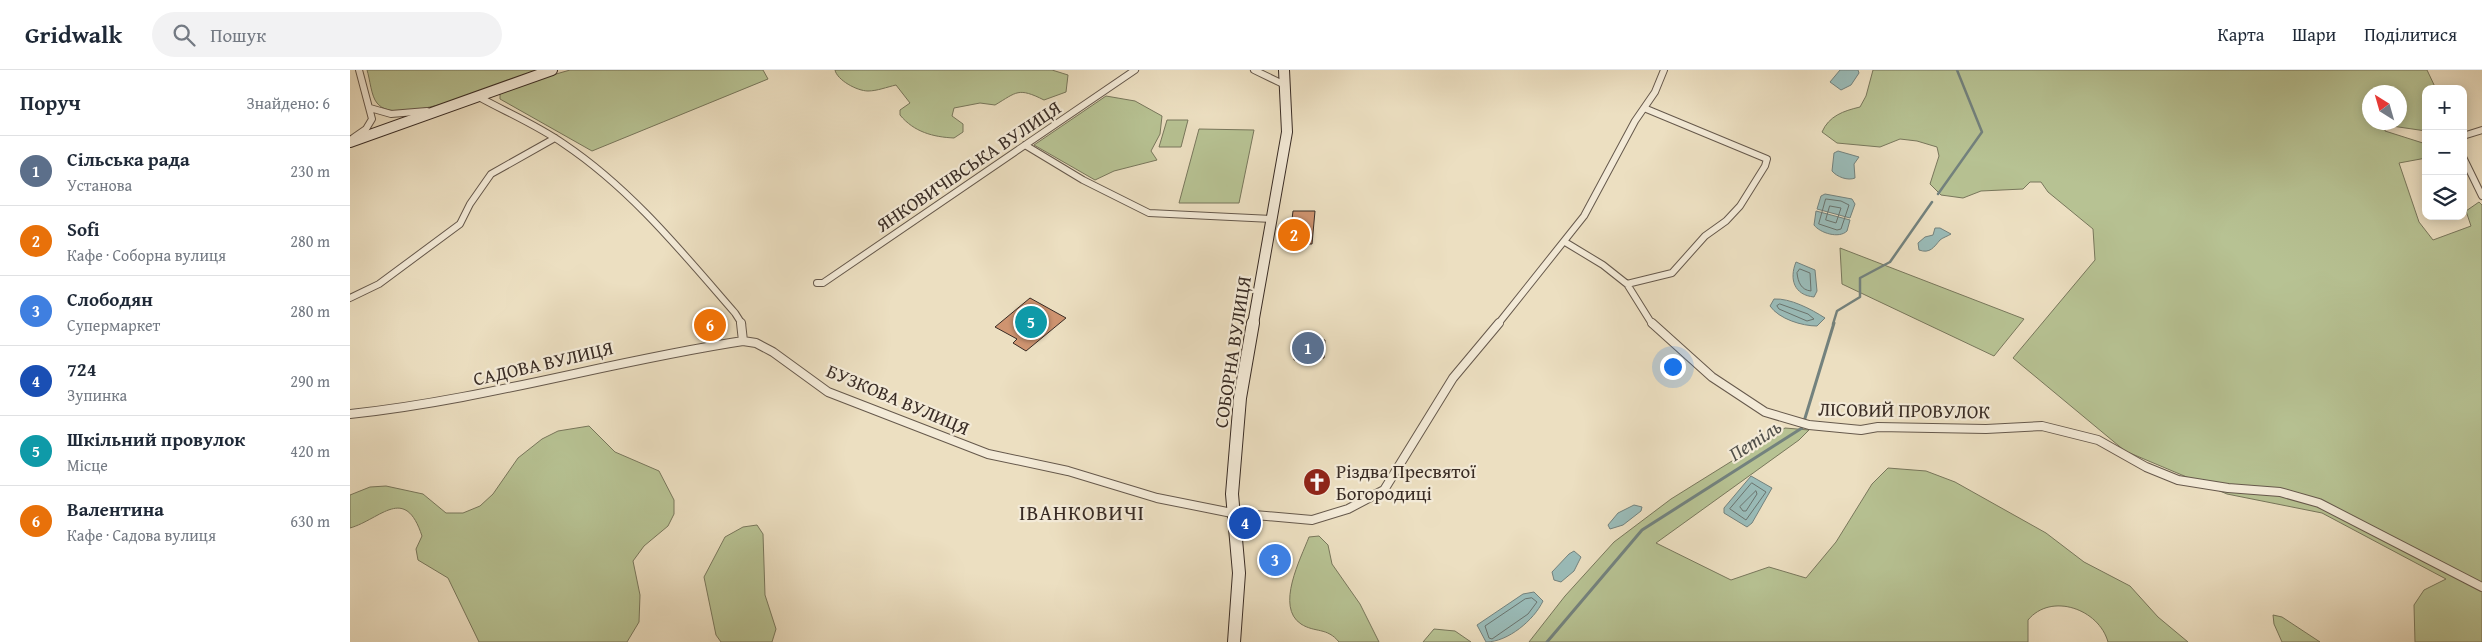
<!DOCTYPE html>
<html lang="uk">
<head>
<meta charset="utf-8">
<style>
	:root { --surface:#fff; --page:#f2f2f3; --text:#1f2937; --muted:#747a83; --line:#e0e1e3; --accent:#8f2418 }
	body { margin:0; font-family:"Gentium Book Plus",serif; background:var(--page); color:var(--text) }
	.controls { position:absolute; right:15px; top:15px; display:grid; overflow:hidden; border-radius:10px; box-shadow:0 2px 12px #0003 }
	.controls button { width:45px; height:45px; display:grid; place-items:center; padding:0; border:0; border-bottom:1px solid var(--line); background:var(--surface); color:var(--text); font:25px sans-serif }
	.compass { position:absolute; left:2012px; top:15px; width:45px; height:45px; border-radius:50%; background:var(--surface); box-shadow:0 2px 12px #0003; rotate:323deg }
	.you { position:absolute; left:1322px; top:296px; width:18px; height:18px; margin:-12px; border:4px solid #fff; border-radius:50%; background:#1a73e8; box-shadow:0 0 0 8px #1a73e833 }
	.badge { display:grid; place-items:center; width:32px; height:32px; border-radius:50%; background:var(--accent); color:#fff; font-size:16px; font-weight:700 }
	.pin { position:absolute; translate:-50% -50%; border:2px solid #fff; box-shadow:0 1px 5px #0006 }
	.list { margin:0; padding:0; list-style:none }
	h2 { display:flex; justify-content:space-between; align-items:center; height:65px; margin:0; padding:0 20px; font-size:21px }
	h2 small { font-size:16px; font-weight:400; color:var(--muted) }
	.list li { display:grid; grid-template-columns:32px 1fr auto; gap:15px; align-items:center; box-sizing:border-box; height:70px; padding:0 20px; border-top:1px solid var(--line) }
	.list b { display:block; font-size:19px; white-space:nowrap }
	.list p { margin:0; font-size:16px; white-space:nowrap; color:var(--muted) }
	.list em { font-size:16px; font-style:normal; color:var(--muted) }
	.icon { flex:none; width:28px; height:28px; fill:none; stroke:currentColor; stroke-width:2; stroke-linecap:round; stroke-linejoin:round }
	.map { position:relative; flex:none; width:2132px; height:572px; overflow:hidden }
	header { display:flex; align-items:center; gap:30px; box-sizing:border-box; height:70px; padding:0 25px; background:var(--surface); border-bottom:1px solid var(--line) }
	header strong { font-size:24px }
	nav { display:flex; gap:28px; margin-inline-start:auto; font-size:18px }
	.search { width:350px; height:45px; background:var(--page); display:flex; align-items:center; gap:12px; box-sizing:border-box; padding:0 18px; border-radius:28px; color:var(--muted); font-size:19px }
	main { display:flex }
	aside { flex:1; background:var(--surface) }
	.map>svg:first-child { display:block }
	.green { fill:#b7c293; stroke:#78775c; fill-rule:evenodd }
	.water { fill:#9abcb9; stroke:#73827e }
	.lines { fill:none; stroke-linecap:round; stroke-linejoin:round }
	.shore { stroke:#6a746f; stroke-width:1 }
	.stream-far1 { stroke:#73827e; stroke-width:2.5 }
	.stream { stroke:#73827e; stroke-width:3 }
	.building { fill:#cf9470; stroke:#392c25 }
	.street-far1-casing { stroke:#66594c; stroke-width:8 }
	.street-casing { stroke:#66594c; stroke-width:10 }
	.secondary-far1-casing { stroke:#392c25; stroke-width:12 }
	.secondary-casing { stroke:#392c25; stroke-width:14 }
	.street-far1 { stroke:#f3ead7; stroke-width:6 }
	.street { stroke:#f3ead7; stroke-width:8 }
	.secondary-far1 { stroke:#f3ead7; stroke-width:10 }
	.secondary { stroke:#f3ead7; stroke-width:12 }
	.labels { text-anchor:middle; stroke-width:4.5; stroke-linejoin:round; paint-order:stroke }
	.street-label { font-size:19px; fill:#392c25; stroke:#f3ead7 }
	.poi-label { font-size:19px; fill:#392c25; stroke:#f3ead7; text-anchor:start }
	.water-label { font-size:20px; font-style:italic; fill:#51504a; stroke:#f3ead7 }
	.quarter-label { font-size:21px; letter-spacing:1px; fill:#392c25; stroke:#f3ead7 }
</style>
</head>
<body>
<header>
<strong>Gridwalk</strong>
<div class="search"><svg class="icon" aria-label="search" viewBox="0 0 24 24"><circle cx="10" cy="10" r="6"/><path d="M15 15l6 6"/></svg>Пошук</div>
<nav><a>Карта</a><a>Шари</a><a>Поділитися</a></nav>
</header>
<main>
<aside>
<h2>Поруч<small>Знайдено: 6</small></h2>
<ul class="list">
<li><span class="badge" style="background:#5c6f8a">1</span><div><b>Cільська рада</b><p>Установа</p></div><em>230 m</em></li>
<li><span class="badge" style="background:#e8710a">2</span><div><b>Sofi</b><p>Кафе · Соборна вулиця</p></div><em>280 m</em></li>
<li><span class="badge" style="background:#3f7fe0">3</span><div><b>Слободян</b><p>Супермаркет</p></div><em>280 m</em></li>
<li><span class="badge" style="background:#1a4fb4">4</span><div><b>724</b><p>Зупинка</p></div><em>290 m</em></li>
<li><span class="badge" style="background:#0f9aa8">5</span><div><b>Шкільний провулок</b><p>Місце</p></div><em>420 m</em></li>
<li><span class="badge" style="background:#e8710a">6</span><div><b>Валентина</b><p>Кафе · Садова вулиця</p></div><em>630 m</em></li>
</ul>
</aside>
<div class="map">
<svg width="2132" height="572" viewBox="0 0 2132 572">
	<rect width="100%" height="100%" fill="#ecdfc1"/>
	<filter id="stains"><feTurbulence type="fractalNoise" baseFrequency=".004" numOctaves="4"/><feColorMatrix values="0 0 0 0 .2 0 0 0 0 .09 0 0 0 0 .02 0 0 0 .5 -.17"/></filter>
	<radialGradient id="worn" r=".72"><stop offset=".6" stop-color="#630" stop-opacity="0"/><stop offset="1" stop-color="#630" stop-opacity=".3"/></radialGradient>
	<path class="green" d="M 17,0 L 188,0 C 161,10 47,60 27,33 C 21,26 20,9 17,0 Z
		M 220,0 L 413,0 L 418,9 L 242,81 L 150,29 L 150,23 L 175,13 Z
		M 485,0 L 702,0 L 718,5 L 716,22 L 694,30 C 668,17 667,22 645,35 L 630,33 L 604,38 L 602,46 L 613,54 L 613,62 L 604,68 C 583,67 564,62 550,45 L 550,40 L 560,33 L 546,15 C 537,17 527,21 518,21 C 507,21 487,10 485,0 Z
		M 1523,0 L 2077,0 L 2086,19 L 2076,19 L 2076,61 L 2035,55 L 2035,61 L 2076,74 L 2076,88 L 2049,93 L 2069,152 L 2083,170 L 2121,156 L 2116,141 L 2129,132 L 2132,135 L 2132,572 L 2065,572 L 2064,535 L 2074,520 L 2096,509 L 1972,443 L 1877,424 L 1775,381 L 1663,288 L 1745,190 L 1743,159 L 1698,122 L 1691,112 L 1680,112 L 1673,119 L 1631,121 L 1613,128 L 1591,125 L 1580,114 L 1589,86 L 1587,77 L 1567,71 L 1550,69 L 1530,77 L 1487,73 L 1472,62 C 1479,46 1493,41 1510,37 L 1516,26 ZM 2020,22 L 2050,22 L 2050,52 L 2020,52 Z
		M 756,26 L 785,31 L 812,46 L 810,64 L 801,81 L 807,90 L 764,101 L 745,110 L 684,75 Z
		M 817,50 L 838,50 L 831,77 L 809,77 Z
		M 849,59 L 904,60 L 889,133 L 829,133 Z
		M 1490,178 L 1674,249 L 1644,286 L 1492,214 Z
		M 239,356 L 265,382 L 309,401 L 324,430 L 324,444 L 318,456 L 294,476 L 283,491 L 290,525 L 289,552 L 277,572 L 129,572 L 98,508 L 68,490 L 66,479 L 72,466 C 55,414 31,449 0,458 L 0,425 L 20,417 L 36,416 L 73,424 L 96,443 L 113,443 L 130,436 L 143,424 L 168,388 L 192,369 L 208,361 Z
		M 1435,358 L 1459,360 L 1449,370 L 1306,473 L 1381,510 L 1419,497 L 1456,508 L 1486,472 L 1522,414 L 1538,398 L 1576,401 L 1605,412 L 1696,463 L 1734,492 L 1780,516 L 1808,547 L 1838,572 L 1758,572 C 1749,539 1701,522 1678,550 L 1678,572 L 1179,572 L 1215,526 L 1264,472 L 1321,429 Z
		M 407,455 L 413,464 L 415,525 L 426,559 L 422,572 L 371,572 L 366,565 L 354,507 L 375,467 L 393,457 Z
		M 969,466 L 978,475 L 982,494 L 1010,534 L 1029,572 L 989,572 C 977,557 965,563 951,554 C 925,537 951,488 959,467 Z
		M 1923,545 L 1932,547 L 1970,572 L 1932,572 L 1924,554 Z
		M 1084,559 L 1105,561 L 1121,572 L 1073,572 Z"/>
	<path class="water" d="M 1490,0 L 1508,0 L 1509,3 L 1501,15 L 1491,20 L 1480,12 Z
		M 1488,81 L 1509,87 L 1504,94 L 1505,108 C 1498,111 1487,107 1482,101 L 1484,83 Z
		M 1475,124 L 1502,129 L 1505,134 L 1500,148 L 1467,139 L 1471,126 Z
		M 1466,141 L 1500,150 L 1497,161 C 1489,169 1470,163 1464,155 Z
		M 1585,158 L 1590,158 L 1601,164 C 1598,166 1592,168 1590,170 C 1584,177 1580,184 1569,180 L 1568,173 L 1575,167 L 1583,165 Z
		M 1446,192 L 1465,200 L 1467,221 L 1464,227 C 1444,225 1439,209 1446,192 Z
		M 1424,229 C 1440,228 1461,239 1475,248 L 1467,256 C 1452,256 1429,249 1420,236 Z
		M 1401,406 L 1422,418 L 1402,453 L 1397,457 L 1374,443 L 1374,438 Z
		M 1284,435 L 1292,437 L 1291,441 L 1273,455 L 1260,459 L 1258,455 L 1268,443 Z
		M 1224,481 L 1231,487 L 1224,501 L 1211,512 L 1204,510 L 1202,502 L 1219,484 Z
		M 1184,522 L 1193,531 C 1184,550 1158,572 1136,572 L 1127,555 L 1173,524 Z"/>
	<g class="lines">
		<path class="shore" d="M 1476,129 L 1491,131 L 1499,135 L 1491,159 L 1487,160 L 1469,154 Z
			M 1480,136 L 1491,138 L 1486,153 L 1476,150 Z
			M 1450,199 L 1460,203 L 1461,221 C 1451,220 1448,212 1447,203 Z
			M 1430,234 L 1458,244 L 1464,249 L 1457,251 L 1429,239 L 1427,236 Z
			M 1402,413 L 1416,422 L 1396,450 L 1380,439 Z
			M 1406,421 L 1407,424 L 1396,441 L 1393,441 L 1390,437 Z
			M 1182,528 L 1187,532 L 1178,544 L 1142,569 L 1139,568 L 1135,556 L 1175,529 Z"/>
		<path class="stream-far1" d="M 1588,124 L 1632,62 L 1607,0
			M 1483,254 L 1487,241 L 1510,227 L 1510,208 L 1540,192 L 1582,132"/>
		<path class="stream" d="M 1197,572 L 1292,460 L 1452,358 L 1484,253"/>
	</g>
	<path class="building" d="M 943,141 L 965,141 L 962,174 L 939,174 Z
		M 680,228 L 716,248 L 676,281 L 663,273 L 667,269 L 645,257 Z
		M 946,268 L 975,270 L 974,288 L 944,290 Z
		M 964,404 L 973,405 L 969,420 L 961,420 L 960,408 L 964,408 Z"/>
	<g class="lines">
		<g class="street-far1-casing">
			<path id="street-far1" d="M 904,0 L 933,14
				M 127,26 C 156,42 187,55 214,74 C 281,119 332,182 385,243 L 392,254
				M 20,38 L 41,44 L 77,41
				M 2113,66 L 2132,60
				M 3,68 L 16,59 L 22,49 L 9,0
				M 675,75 L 733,110 L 799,143 L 922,149
				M 2113,87 L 2132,126
				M 1215,172 L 1253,195 L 1277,214 L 1302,254
				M 467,213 L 473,213 L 785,0
				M 1277,214 L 1322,203 L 1355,166 L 1376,151 L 1390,136 L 1415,96 L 1417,89 L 1294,38
				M 0,228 L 29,214 L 110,154 L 120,134 L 141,104 L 205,68
				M 1148,254 L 1234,146 L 1285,51 L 1305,22 L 1314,0"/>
		</g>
		<g class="street-casing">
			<path id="street" d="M 391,253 L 393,271 L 406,273 L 423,282 L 478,322 L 638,384 L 718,401 L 807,428 L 882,443 L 962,450 L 998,439 L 1034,420 L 1103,308 L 1149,253
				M 1302,253 L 1362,307 L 1415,342 L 1459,355 L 1511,360 L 1528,357 L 1636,359 L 1692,356 L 1748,370 L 1796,397 L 1828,410 L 1878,418 L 1930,422 L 1969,433 L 2132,517
				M 0,344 C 133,330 261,291 393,271"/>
		</g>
		<g class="secondary-far1-casing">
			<path id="secondary-far1" d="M 0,72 L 202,0
				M 903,254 L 937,62 L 934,0"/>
		</g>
		<g class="secondary-casing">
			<path id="secondary" d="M 884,572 L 889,503 L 882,424 L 890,328 L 903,253"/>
		</g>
		<use href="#street-far1" class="street-far1"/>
		<use href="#street" class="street"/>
		<use href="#secondary-far1" class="secondary-far1"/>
		<use href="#secondary" class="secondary"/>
	</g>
	<defs>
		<g id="church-disc" transform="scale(1.4375)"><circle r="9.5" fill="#8f2418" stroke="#f3ead7"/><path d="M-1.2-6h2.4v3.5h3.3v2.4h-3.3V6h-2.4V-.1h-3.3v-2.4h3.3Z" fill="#fff"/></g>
	</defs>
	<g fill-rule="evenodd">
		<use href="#church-disc" x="967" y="412"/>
	</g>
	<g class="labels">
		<g class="street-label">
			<text transform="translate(618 96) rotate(-34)" y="7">ЯНКОВИЧІВСЬКА ВУЛИЦЯ</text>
			<text transform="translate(882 282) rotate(-81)" y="7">СОБОРНА ВУЛИЦЯ</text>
			<text transform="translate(193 293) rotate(-13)" y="7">САДОВА ВУЛИЦЯ</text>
			<text transform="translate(548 329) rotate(23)" y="7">БУЗКОВА ВУЛИЦЯ</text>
			<text transform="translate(1554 340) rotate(1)" y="7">ЛІСОВИЙ ПРОВУЛОК</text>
		</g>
		<g class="poi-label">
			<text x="986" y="408">Різдва Пресвятої<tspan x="986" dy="22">Богородиці</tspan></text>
		</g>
		<g class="water-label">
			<text transform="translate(1405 370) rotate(-33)" y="7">Петіль</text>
		</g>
		<g class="quarter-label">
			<text x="732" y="450">ІВАНКОВИЧІ</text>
		</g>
	</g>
	<rect width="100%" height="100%" filter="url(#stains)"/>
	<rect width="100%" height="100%" fill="url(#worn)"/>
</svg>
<div class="controls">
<button>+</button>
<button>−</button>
<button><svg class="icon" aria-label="layers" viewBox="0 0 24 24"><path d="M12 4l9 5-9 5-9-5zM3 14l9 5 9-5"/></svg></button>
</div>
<svg class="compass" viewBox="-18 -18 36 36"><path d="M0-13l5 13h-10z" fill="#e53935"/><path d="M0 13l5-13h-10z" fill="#747a83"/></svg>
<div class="you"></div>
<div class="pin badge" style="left:958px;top:278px;background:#5c6f8a">1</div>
<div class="pin badge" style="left:944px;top:165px;background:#e8710a">2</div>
<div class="pin badge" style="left:925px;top:490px;background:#3f7fe0">3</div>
<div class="pin badge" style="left:895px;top:453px;background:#1a4fb4">4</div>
<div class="pin badge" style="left:681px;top:252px;background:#0f9aa8">5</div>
<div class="pin badge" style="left:360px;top:255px;background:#e8710a">6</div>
</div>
</main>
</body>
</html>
